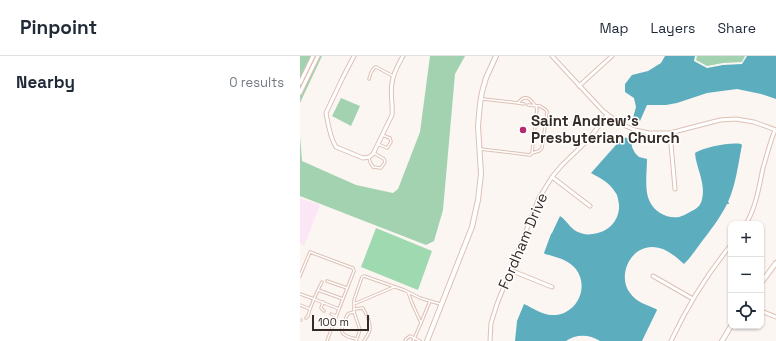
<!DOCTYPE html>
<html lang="en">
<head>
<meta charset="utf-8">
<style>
	:root { --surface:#fff; --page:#f2f2f3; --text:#1f2937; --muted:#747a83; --line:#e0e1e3 }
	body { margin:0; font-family:"Space Grotesk",sans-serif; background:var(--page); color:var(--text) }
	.controls { position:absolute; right:12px; bottom:12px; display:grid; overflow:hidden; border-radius:8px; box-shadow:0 1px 3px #0004 }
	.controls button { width:36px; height:36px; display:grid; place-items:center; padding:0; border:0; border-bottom:1px solid var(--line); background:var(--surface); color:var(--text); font:20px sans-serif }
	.scale { position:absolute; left:12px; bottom:10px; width:57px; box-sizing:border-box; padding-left:4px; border:2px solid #362b26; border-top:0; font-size:11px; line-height:14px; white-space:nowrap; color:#362b26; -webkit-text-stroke:3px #fff; paint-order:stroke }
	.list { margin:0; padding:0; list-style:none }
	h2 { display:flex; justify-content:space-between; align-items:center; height:52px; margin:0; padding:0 16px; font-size:17px }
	h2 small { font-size:13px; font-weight:400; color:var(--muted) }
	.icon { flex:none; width:22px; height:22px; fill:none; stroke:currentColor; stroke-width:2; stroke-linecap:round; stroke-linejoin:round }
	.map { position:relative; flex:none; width:476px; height:285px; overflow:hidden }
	header { display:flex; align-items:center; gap:24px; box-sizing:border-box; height:56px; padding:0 20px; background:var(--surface); border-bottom:1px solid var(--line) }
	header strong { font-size:19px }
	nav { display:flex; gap:22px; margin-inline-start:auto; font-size:14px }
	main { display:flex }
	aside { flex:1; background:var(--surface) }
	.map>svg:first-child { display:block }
	.commercial { fill:#fbe6f6 }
	.green { fill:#a2d2af }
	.forest { fill:#9fd9b0 }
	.water { fill:#5caebf }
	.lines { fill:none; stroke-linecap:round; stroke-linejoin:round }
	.service-casing { stroke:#ddc0b4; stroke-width:3.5 }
	.minor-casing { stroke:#ddc0b4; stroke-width:5 }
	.tertiary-casing { stroke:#ddc0b4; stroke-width:6 }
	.service { stroke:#fff; stroke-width:1.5 }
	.minor { stroke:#fff; stroke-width:3 }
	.tertiary { stroke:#fff; stroke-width:4 }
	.poi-dot { fill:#b12b71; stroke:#fff; stroke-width:1.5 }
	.labels { text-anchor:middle; stroke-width:3; stroke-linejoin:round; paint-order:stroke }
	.poi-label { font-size:15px; font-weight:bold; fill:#362b26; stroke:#fff; text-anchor:start }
	.street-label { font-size:15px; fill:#362b26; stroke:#fff }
</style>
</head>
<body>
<header>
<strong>Pinpoint</strong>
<nav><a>Map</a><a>Layers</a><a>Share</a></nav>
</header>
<main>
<aside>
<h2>Nearby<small>0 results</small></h2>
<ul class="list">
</ul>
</aside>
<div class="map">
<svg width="476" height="285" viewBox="0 0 476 285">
	<rect width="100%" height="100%" fill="#fcf6f3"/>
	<path class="commercial" d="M 0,142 L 20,149 L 4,190 L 0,187 Z"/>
	<path class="green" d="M 0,0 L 22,0 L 0,47 Z
		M 130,0 L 165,0 L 155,18 L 143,154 L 134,185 L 126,189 L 0,140 L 0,80 L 2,105 L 56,129 L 93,137 L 98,133 L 120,76 Z
		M 397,0 L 445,0 L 442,6 L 423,7 L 407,10 L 396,4 Z
		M 41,42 L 60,50 L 51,70 L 32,60 Z"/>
	<path class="forest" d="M 76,172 L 132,195 L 118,234 L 61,211 Z"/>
	<path class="water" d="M 365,0 L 395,0 L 394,5 L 407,12 L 423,9 L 442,8 L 447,0 L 476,0 L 476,43 L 461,38 L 437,33 L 407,37 L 377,47 L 366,49 L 347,49 L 340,65 L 333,62 L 336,51 L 334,42 L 325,36 L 325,28 L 332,19 L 348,15 L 361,7 Z
		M 323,81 L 331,83 L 332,91 L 335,97 L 339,101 L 347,103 C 347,116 344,135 350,146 C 355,156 367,163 379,161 C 383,160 386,158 390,156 C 396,153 401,150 402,143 C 406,127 396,112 395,97 C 405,91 430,86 441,88 L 442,89 C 438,109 436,128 428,146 L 429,147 L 429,148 L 427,148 C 420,162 410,175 400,188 C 395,195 390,202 384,208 C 375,200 365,191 352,191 C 330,191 317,220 330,237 C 336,246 347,249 356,253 L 357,254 L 342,285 L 300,285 C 289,278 276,278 266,285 L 215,285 L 217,265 L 224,248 C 233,252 242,259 252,259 C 276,260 291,231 275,212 C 267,203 256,201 245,198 L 244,197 L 251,178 L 252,177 L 260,160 C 269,166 270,175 284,178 C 287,179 290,178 293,178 C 309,176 320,164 319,148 C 318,144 318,139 315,136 C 310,127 300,122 291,117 Z"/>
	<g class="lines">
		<g class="service-casing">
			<path id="service" d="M 69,23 C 70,19 72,12 76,11 L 93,20
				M 218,47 L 224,48
				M 228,49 L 240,50 L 246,54 L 247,56 L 242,92 L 239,95 L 232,97
				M 78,88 L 87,92 L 91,86 L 90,82 L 82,79
				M 180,93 L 230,99 L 232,97 L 237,52 C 231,44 226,36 218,47 L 183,43
				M 69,101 L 70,106 L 73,111 L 81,112 L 85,106 L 84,103 L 74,97
				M 0,220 L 10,196 L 50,211 L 53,212 L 54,215 L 39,253 L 14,243 L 10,253 L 0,249
				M 27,225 L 47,232
				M 18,234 L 22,226
				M 108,236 L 112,247 L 121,267 L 113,285
				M 0,238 L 14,243 L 18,234 L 43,243
				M 23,246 L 21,252 L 24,255
				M 54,248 L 94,231
				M 54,253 L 63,252 L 66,258
				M 54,256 C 53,256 49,257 48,258 C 46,260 41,273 42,276 C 43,280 52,282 56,283
				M 31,258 L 36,260
				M 6,262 L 8,260 L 10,253
				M 0,264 L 1,264
				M 121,267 L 130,245
				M 27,285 L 39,253
				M 56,285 L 60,274 L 54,256 L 54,244 L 62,221 L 64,220 L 104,234 L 120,242 L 140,248
				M 64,285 C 70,276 72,273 68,262
				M 105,285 L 106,283 L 110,280 L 120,285"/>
		</g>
		<g class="minor-casing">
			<path id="minor" d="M 54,0 L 43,21 L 26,57 C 28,68 30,82 36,91 L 63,102 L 69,101 L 73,98 L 92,59 C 93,48 90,38 92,27 C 93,17 98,9 103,0
				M 252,0 L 303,55 L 319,67 L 335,74 L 349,77 L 370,77 L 420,64 L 436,63 L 454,66 L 476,74
				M 0,27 L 13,0
				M 279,30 L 312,0
				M 0,37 L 18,0
				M 370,77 L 375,133
				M 252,121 L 290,150
				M 446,168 C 456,151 459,131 463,112 C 467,99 470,86 475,74
				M 210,214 L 252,231
				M 353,220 L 393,243
				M 461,255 L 476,261
				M 190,285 L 191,267 L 197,248 L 239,142 L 252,121 L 262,109 L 289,83 L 307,59
				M 371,285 C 387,251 407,218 431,189"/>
		</g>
		<g class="tertiary-casing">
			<path id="tertiary" d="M 461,227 L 476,207
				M 127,285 L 172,171 L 178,144 L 181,118 L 178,70 L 180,48 L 182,36 L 186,22 L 196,0
				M 422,285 L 431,270"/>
		</g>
		<use href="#service" class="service"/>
		<use href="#minor" class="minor"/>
		<use href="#tertiary" class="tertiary"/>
	</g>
	<circle class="poi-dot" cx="223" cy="74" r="4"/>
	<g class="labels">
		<g class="poi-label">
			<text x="231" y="70">Saint Andrew's<tspan x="231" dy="17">Presbyterian Church</tspan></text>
		</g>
		<g class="street-label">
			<text transform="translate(223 185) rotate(-67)" y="5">Fordham Drive</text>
		</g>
	</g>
</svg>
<div class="controls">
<button>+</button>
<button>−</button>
<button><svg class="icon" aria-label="locate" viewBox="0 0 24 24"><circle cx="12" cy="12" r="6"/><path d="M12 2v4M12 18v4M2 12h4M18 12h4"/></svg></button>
</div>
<div class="scale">100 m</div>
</div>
</main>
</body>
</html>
